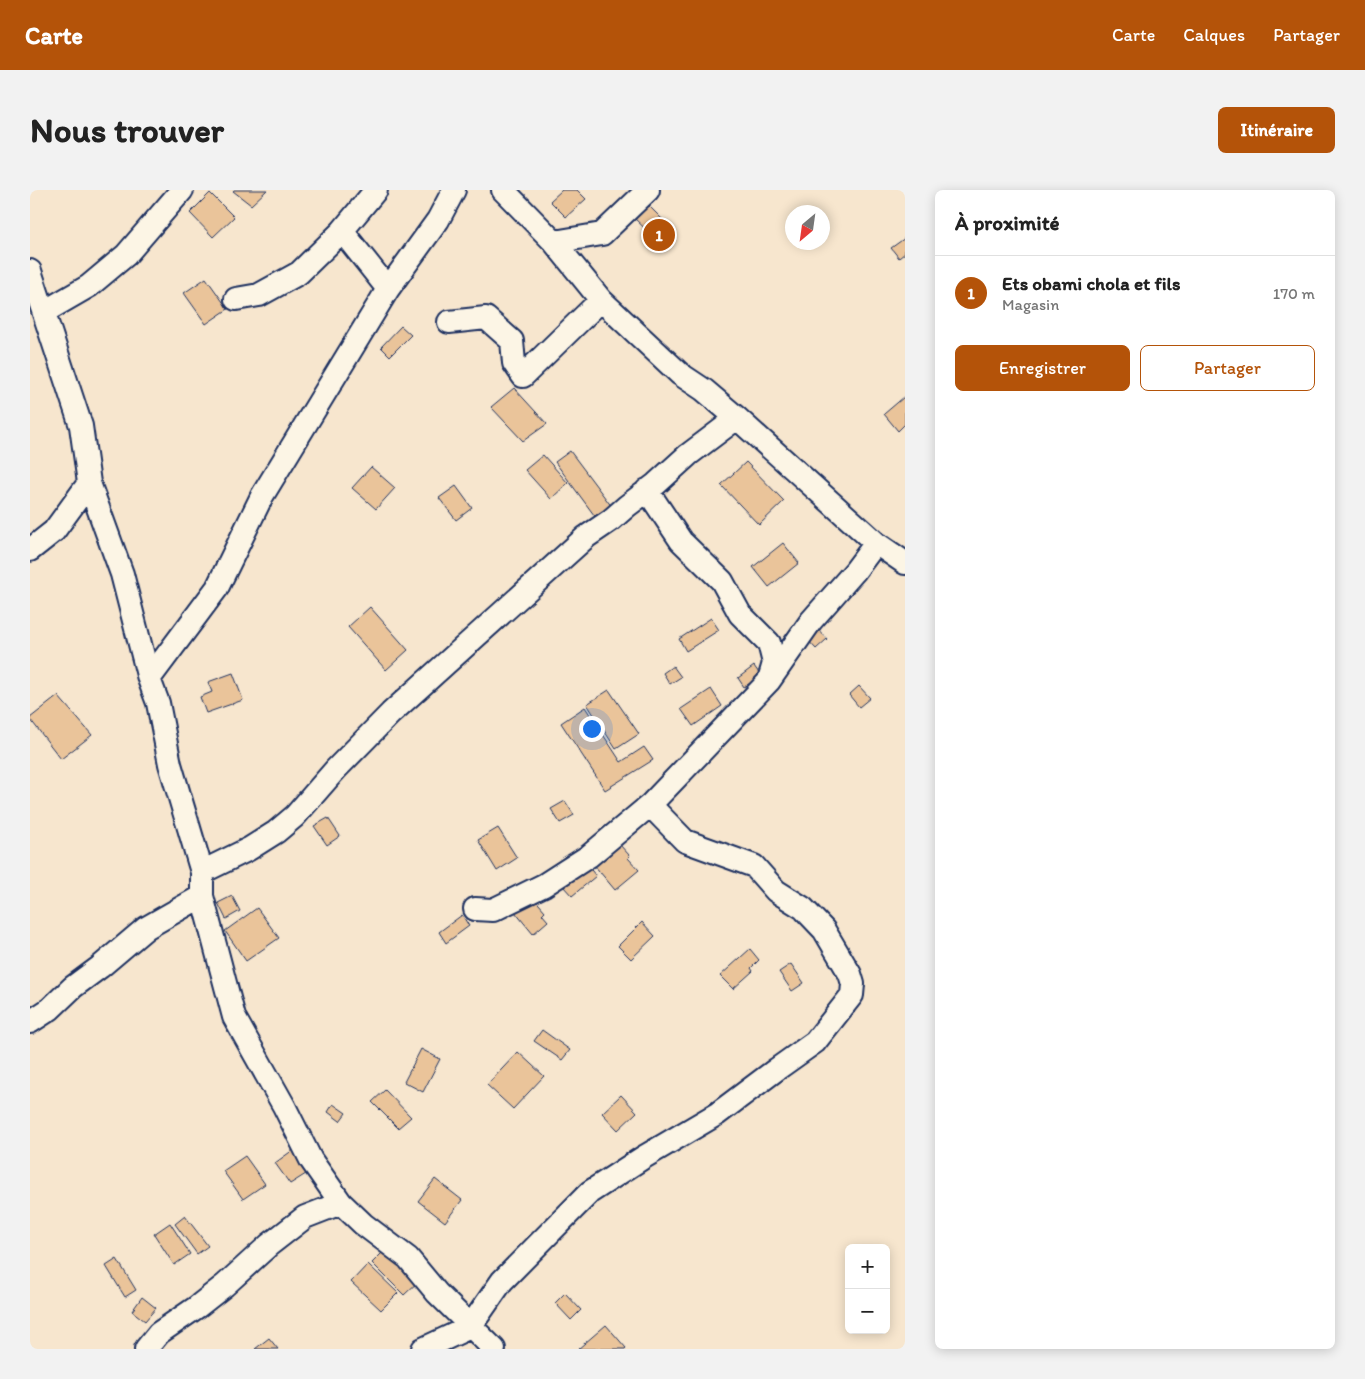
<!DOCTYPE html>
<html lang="fr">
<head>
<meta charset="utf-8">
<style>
	:root { --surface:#fff; --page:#f2f2f2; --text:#222; --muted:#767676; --line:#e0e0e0; --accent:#b45309 }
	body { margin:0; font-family:Itim,sans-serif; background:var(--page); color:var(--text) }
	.controls { position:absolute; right:15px; bottom:15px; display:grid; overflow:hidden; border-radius:8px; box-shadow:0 2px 12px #0003 }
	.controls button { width:45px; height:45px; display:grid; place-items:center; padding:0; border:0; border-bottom:1px solid var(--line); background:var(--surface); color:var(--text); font:25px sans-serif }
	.compass { position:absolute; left:755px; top:15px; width:45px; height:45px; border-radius:50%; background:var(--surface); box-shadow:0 2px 12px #0003; rotate:209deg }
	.you { position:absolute; left:561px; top:538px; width:18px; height:18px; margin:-12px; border:4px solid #fff; border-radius:50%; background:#1a73e8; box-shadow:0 0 0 8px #1a73e833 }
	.badge { display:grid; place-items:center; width:32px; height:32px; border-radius:50%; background:var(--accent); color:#fff; font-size:16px; font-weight:700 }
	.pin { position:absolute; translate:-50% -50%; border:2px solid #fff; box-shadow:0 1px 5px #0006 }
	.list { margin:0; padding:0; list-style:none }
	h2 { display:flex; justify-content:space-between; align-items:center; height:65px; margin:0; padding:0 20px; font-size:21px }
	h2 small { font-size:16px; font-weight:400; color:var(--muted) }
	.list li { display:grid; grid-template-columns:32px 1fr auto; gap:15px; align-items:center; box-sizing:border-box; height:75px; padding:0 20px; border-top:1px solid var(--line) }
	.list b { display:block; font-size:19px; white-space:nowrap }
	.list p { margin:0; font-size:16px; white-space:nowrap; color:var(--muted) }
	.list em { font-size:16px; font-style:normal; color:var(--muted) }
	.actions { display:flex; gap:10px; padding:15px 20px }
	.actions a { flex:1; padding:11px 0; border:1px solid var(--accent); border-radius:8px; text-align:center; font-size:18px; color:var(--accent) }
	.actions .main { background:var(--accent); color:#fff }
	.map { position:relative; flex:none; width:875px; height:1159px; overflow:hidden; border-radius:8px }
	header { display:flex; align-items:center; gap:30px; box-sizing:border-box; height:70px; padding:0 25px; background:var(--accent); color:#fff }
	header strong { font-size:24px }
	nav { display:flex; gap:28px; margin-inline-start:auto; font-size:18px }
	.intro { display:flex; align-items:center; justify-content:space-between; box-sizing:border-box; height:120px; padding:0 30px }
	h1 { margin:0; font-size:35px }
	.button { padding:12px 22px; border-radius:8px; background:var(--accent); color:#fff; font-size:18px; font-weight:700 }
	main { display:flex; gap:30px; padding:0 30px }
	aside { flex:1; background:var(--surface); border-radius:8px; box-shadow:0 2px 12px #0003 }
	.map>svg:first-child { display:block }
	.building { fill:#eac49a; stroke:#1b2f5e }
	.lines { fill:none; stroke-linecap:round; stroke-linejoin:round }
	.minor-casing { stroke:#1b2f5e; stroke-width:26 }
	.minor { stroke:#fcf5e5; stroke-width:22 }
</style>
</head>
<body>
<header>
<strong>Carte</strong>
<nav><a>Carte</a><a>Calques</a><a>Partager</a></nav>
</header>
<div class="intro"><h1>Nous trouver</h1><a class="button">Itinéraire</a></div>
<main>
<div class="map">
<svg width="875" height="1159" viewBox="0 0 875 1159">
	<rect width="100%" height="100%" fill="#f7e6ce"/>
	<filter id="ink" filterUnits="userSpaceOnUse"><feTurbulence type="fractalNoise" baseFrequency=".02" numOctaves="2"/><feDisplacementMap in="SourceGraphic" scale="10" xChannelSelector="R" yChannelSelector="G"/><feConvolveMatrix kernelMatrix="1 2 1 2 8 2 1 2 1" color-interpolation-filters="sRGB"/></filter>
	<g filter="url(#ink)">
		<path class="building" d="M 204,0 L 237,0 L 221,15 L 203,1 Z
			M 532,0 L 547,0 L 556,9 L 536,27 L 520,11 Z
			M 180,3 L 204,27 L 183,47 L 160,23 Z
			M 615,12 L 644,41 L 631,54 L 602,26 Z
			M 875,48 L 875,63 L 869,68 L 861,58 Z
			M 176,88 L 198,119 L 176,134 L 154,103 Z
			M 371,136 L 381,145 L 360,166 L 351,157 Z
			M 484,198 L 517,234 L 493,251 L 461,217 Z
			M 874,207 L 875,208 L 875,234 L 868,241 L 854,224 Z
			M 540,261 L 582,317 L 567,329 L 525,272 Z
			M 513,265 L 538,293 L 521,309 L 495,280 Z
			M 716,272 L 754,311 L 729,335 L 691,295 Z
			M 341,277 L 365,298 L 346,319 L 322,298 Z
			M 426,296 L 442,318 L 426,330 L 409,308 Z
			M 753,353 L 769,373 L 739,397 L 723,377 Z
			M 340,417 L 378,460 L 356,480 L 318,437 Z
			M 681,428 L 689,440 L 656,461 L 649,449 Z
			M 786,437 L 797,449 L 786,459 L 775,447 Z
			M 643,476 L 651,487 L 640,494 L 633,483 Z
			M 724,476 L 731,486 L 714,497 L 708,488 Z
			M 203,483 L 213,510 L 176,523 L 170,507 L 182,502 L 178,492 Z
			M 829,496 L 840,508 L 829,517 L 819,505 Z
			M 681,499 L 692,516 L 663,536 L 651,519 Z
			M 579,500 L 609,544 L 586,559 L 557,514 Z
			M 28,506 L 62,545 L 31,569 L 0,529 L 0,528 Z
			M 555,517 L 591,572 L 614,557 L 623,570 L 575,600 L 531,533 Z
			M 535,611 L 544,625 L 530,633 L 521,619 Z
			M 298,628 L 310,646 L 297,655 L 284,636 Z
			M 468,638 L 487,668 L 467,681 L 448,650 Z
			M 589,654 L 600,666 L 598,668 L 609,680 L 585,700 L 564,675 Z
			M 557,675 L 566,686 L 542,706 L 533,696 Z
			M 202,706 L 210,721 L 196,729 L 188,713 Z
			M 502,706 L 515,721 L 512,724 L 518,731 L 503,744 L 485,722 Z
			M 227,718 L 249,748 L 216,771 L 195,741 Z
			M 432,725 L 439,736 L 416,753 L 409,742 Z
			M 612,732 L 625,746 L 601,769 L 588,756 Z
			M 720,759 L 729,770 L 721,778 L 723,781 L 703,799 L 690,786 Z
			M 761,774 L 774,793 L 762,801 L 749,782 Z
			M 512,840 L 540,860 L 532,870 L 504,851 Z
			M 391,859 L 410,869 L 393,902 L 374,892 Z
			M 488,862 L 514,886 L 483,919 L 457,895 Z
			M 355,900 L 381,927 L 368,938 L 342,912 Z
			M 591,905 L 607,922 L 588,940 L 572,923 Z
			M 303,914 L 316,923 L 310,931 L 298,922 Z
			M 263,960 L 279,982 L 260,994 L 245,973 Z
			M 215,966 L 235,994 L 213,1009 L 193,981 Z
			M 405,989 L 432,1010 L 415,1032 L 388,1011 Z
			M 155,1026 L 178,1056 L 167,1064 L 145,1034 Z
			M 140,1033 L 160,1064 L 144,1075 L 124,1044 Z
			M 358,1057 L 390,1090 L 374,1105 L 342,1073 Z
			M 87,1069 L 106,1100 L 95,1107 L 76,1076 Z
			M 338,1074 L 368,1103 L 351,1120 L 321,1092 Z
			M 535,1103 L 551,1120 L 541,1130 L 525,1113 Z
			M 112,1107 L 126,1118 L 115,1131 L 102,1121 Z
			M 576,1135 L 596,1158 L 595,1159 L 548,1159 Z
			M 239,1148 L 248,1159 L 225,1159 Z"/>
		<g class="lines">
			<g class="minor-casing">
				<path id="minor" d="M 473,0 L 524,52 L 571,110 L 650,184 L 674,200 L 707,228 L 846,353 L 875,373
					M 312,41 L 358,99
					M 524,52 L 572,44 L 618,0
					M 0,81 L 51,236 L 59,293 L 92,384 L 119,489 L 128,513 L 140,574 L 172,682 L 172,706 L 204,827 L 254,916 L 281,970 L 311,1013 L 333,1034 L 378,1068 L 407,1103 L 464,1159
					M 206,109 L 229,105 L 269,83 L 312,41 L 346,0
					M 14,122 L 59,96 L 96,65 L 152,0
					M 419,132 L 456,128 L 482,151 L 484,173 L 493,186 L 571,110
					M 617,300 L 651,351 L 692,391 L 710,424 L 739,453 L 744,473 L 739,490
					M 0,360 L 24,341 L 59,293
					M 119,489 L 187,398 L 232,306 L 358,99 L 408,30 L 424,0
					M 620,615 L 739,491 L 781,431 L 825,381 L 846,353
					M 172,682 L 219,659 L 246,642 L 265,626 L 306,579 L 361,523 L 556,347 L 581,330 L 597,316 L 626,294 L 658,265 L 707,228
					M 0,832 L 20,819 L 43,797 L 70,777 L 116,738 L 172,706
					M 116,1159 L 129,1143 L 167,1117 L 195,1095 L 239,1055 L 275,1027 L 311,1013
					M 393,1159 L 440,1137 L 472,1091 L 560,1002 L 614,967 L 687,924 L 747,879 L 785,852 L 822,805 L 823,794 L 820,784 L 794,740 L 773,718 L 746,701 L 724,676 L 655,651 L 620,615 L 559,666 L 514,695 L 463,720 L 445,719"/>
			</g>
			<use href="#minor" class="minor"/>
		</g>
	</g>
</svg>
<div class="controls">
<button>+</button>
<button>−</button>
</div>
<svg class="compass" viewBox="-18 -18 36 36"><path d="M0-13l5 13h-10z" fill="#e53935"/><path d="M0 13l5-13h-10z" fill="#767676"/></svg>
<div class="you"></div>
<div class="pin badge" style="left:629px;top:45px">1</div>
</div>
<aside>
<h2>À proximité<small></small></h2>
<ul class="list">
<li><span class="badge">1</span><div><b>Ets obami chola et fils</b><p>Magasin</p></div><em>170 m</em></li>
</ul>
<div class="actions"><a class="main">Enregistrer</a><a>Partager</a></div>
</aside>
</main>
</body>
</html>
